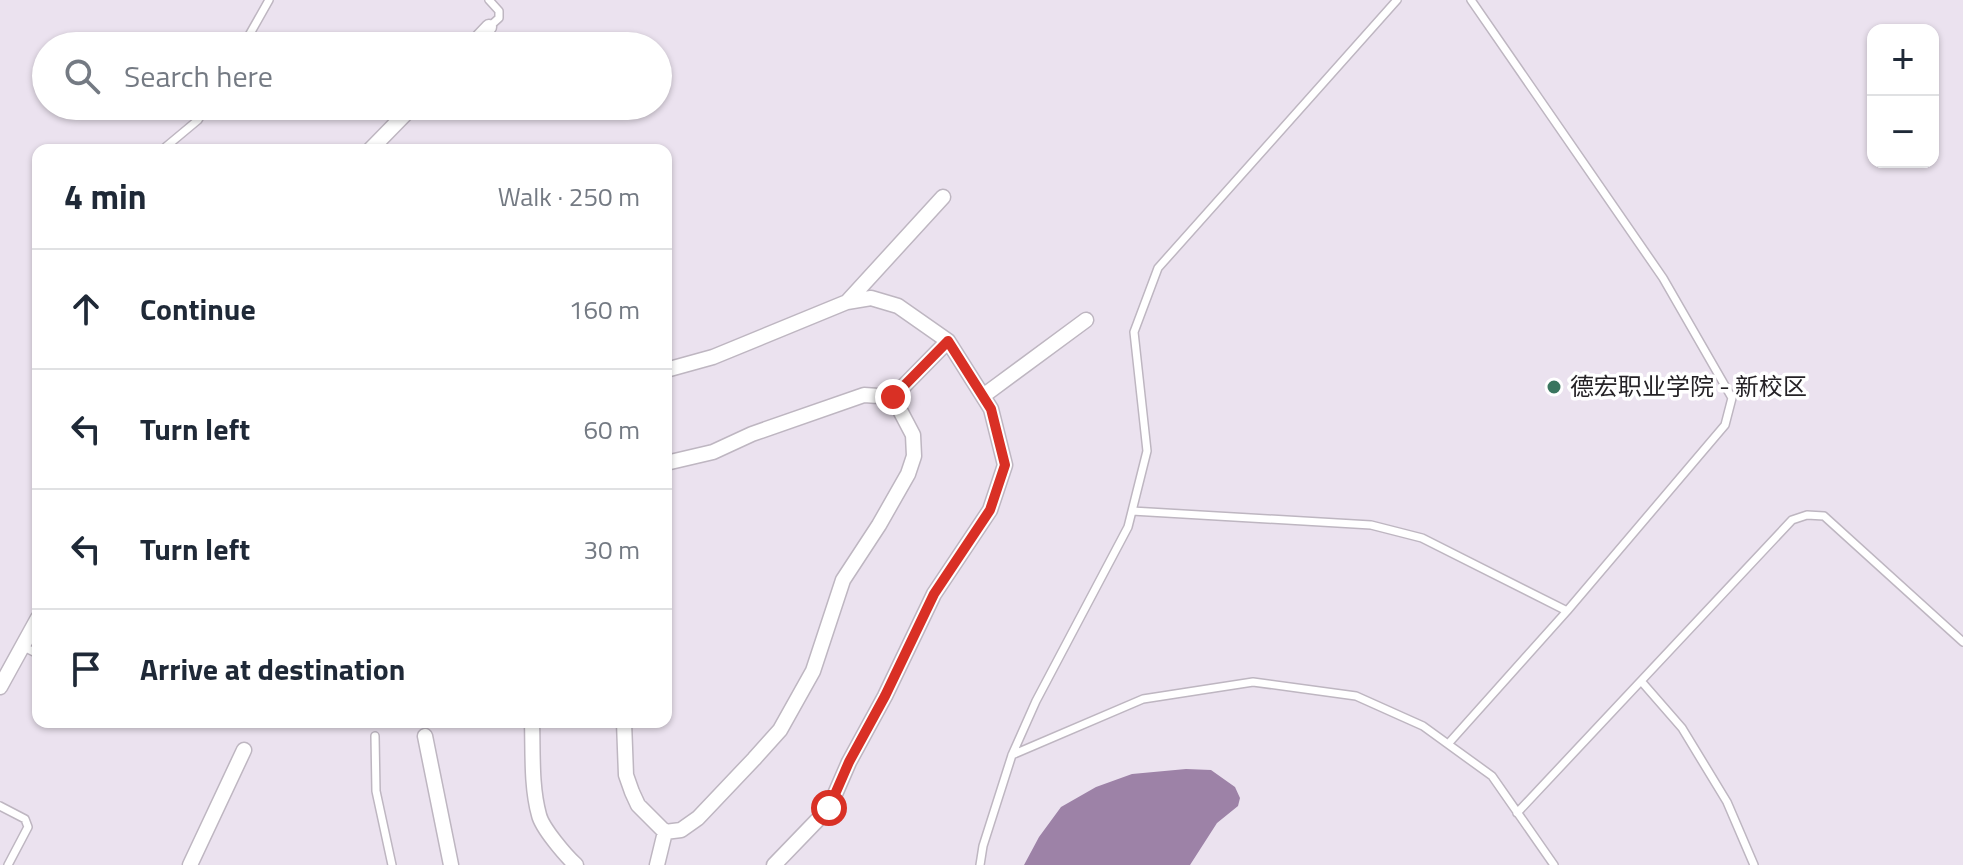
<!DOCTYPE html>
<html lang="en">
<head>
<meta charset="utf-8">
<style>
	:root { --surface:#fff; --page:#f6f6f7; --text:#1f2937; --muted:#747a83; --line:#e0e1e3 }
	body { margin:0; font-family:"Titillium Web","Noto Sans SC",sans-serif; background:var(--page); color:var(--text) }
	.controls { position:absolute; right:24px; top:24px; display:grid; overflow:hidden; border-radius:16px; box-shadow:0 2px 6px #0004 }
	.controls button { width:72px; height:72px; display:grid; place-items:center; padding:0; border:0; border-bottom:2px solid var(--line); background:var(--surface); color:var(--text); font:40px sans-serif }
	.stop { position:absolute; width:24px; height:24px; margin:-18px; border:6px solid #d93025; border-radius:50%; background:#fff }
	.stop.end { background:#d93025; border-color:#fff; box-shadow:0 2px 8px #0008 }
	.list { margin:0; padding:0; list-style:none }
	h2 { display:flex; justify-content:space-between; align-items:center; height:104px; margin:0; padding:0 32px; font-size:34px }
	h2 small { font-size:26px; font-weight:400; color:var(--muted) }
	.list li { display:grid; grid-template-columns:52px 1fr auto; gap:24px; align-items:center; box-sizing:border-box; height:120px; padding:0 32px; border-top:2px solid var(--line) }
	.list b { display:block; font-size:30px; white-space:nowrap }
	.list em { font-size:26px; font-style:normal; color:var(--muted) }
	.icon { flex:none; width:44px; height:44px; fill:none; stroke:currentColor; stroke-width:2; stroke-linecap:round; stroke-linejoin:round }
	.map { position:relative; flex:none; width:1963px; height:865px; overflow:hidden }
	.search { position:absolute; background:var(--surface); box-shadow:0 2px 6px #0004; left:32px; top:32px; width:640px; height:88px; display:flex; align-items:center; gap:20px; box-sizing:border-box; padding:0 28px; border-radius:44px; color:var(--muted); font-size:30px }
	.panel { position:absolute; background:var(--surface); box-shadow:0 2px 6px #0004; left:32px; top:144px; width:640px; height:584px; border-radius:16px }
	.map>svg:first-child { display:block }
	.water { fill:#9d82a7 }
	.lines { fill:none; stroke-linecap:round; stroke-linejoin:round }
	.service-casing { stroke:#beb6c1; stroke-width:10 }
	.minor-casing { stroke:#beb6c1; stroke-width:17 }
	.service { stroke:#fff; stroke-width:7 }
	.minor { stroke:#fff; stroke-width:14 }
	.route { stroke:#d93025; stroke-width:10 }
	.poi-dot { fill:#3a755f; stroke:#fff; stroke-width:3 }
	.labels { text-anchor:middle; stroke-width:7; stroke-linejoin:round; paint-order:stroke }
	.poi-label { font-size:24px; fill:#252226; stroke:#fff; text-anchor:start }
</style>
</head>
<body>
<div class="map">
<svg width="1963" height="865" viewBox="0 0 1963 865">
	<rect width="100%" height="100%" fill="#ebe2ef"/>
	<path class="water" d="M 1186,769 L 1211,770 L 1235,787 L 1240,798 L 1238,806 L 1217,823 L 1190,865 L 1024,865 L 1039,837 L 1061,807 L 1096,787 L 1132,774 Z"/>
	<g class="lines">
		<g class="service-casing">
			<path id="service" d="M 489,0 L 499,11 L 499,18 L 489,27
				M 243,46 L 269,0
				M 162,150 L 198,120 L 206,106
				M 1132,511 L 1371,525 L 1422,538 L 1567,611
				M 22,646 L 38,654
				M 1641,681 L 1682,728 L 1727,802 L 1754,865
				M 375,736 L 376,791 L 392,865
				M 1448,744 L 1567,611 L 1725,425 L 1732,398 L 1663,278 L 1471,0
				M 1012,755 L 1143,699 L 1253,682 L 1356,696 L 1423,726 L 1492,776 L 1554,865
				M 0,806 L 25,819 L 28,827 L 8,865
				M 1517,813 L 1792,520 L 1807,515 L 1824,516 L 1963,642
				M 980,865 L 983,846 L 1012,755 L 1036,701 L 1128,527 L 1147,451 L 1134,332 L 1158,268 L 1397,0"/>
		</g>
		<g class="minor-casing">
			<path id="minor" d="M 471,46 L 489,27
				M 370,150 L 413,106
				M 847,302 L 943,197
				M 666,370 L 713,357 L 847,302 L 871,298 L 898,306 L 948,341 L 991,409 L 1005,465 L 990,510 L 934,594 L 885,696 L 849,762 L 829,808 L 774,865
				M 983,396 L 1086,320
				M 893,397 L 948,341
				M 0,687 L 38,618
				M 532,722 C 533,752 531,786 539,815 C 542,828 566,856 576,865
				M 624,722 L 626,775 L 632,792 L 638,805 L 665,832 L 681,830 L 698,818 L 754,759 L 780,730 L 813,671 L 843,580 L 879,525 L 908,474 L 914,456 L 913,435 L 893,397 L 864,395 L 752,434 L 713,452 L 666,463
				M 425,736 L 451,865
				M 190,865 L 244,750
				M 657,865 L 665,832"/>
		</g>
		<use href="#service" class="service"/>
		<use href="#minor" class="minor"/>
	</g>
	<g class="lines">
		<path class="route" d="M 829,808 L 849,762 L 885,696 L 934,594 L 990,510 L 1005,465 L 991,409 L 948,341 L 893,397"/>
	</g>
	<circle class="poi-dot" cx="1554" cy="387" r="8"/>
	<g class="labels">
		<g class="poi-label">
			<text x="1570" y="395">德宏职业学院 - 新校区</text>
		</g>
	</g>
</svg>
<div class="controls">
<button>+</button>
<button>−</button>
</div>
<div class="stop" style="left:829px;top:808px"></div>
<div class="stop end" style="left:893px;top:397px"></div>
<div class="search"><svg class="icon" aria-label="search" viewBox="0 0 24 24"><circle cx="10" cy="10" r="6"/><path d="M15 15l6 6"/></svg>Search here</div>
<section class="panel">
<h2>4 min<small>Walk · 250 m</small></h2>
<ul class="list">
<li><svg class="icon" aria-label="ahead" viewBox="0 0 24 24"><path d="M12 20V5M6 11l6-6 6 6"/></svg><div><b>Continue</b></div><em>160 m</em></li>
<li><svg class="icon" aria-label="left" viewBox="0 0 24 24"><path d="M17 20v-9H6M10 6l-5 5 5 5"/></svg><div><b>Turn left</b></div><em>60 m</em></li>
<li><svg class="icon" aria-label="left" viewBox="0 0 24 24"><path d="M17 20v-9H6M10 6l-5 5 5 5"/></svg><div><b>Turn left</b></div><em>30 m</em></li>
<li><svg class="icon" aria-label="arrive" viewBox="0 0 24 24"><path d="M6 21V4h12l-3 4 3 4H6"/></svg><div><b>Arrive at destination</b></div></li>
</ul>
</section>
</div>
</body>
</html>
